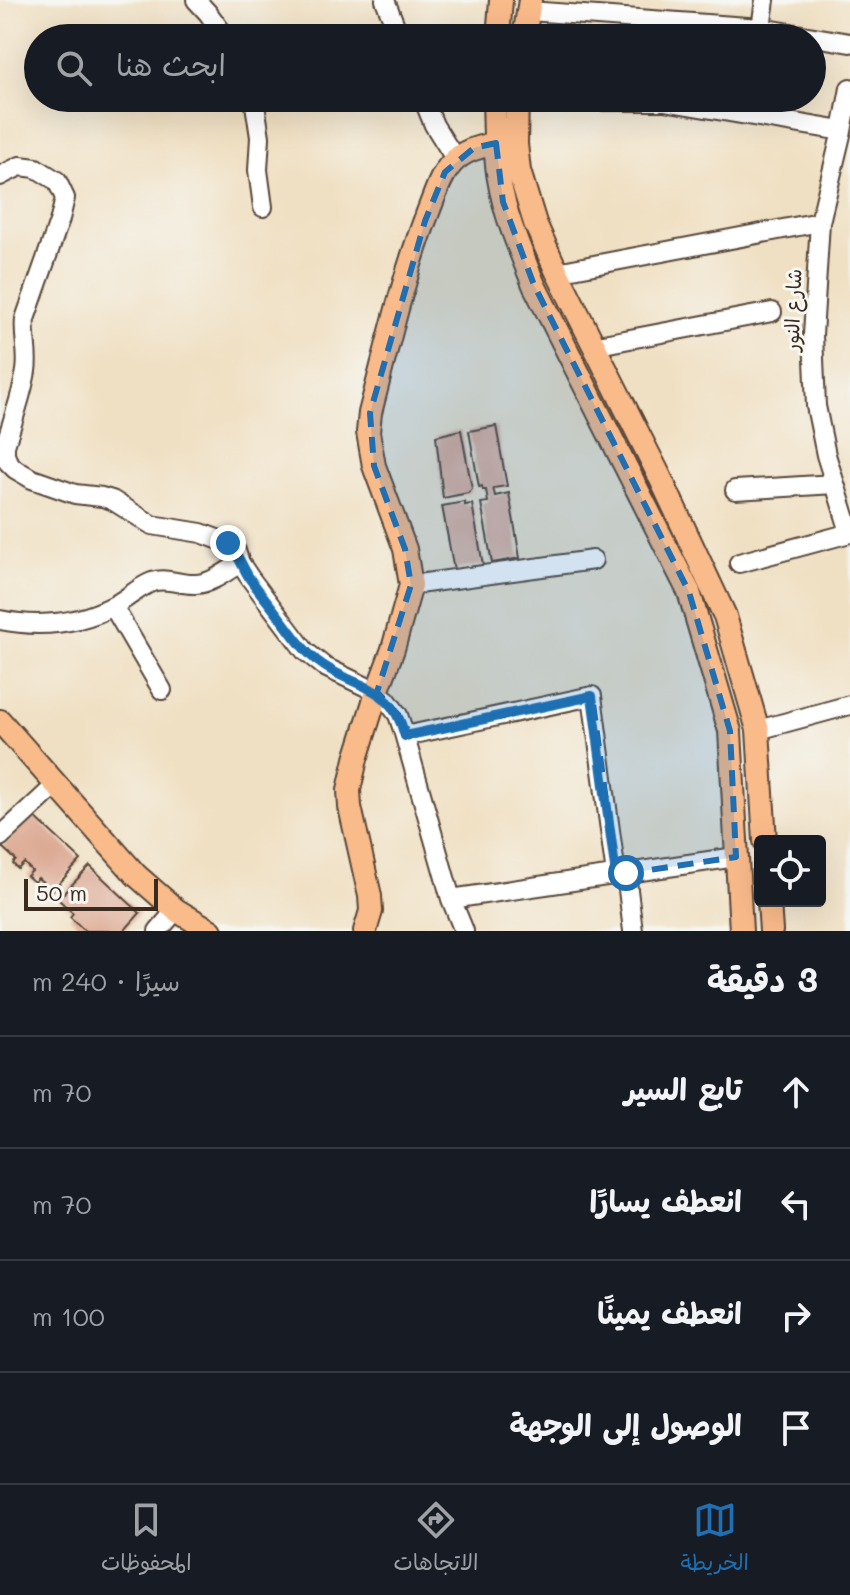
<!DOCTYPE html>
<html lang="ar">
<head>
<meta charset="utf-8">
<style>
	:root { --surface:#171b24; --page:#242831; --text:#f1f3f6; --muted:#9ea1a6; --line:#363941; --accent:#1f6fb2 }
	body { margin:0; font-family:Mali,"Playpen Sans Arabic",sans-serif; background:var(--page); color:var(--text); direction:rtl }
	.controls { position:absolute; right:24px; bottom:24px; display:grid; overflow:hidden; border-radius:8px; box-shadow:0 8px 32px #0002 }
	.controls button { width:72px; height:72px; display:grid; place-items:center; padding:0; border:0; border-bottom:2px solid var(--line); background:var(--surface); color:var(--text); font:40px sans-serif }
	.scale { position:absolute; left:24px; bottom:20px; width:134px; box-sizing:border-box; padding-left:8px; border:4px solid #3b2a1e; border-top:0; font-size:22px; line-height:28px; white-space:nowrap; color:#3b2a1e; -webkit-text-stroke:6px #f6f6f2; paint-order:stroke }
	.stop { position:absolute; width:24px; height:24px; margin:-18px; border:6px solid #1f6fb2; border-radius:50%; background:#fff }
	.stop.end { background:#1f6fb2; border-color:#fff; box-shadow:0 2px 8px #0008 }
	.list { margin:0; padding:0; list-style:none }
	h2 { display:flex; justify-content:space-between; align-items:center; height:104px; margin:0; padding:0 32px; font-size:34px }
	h2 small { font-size:26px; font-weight:400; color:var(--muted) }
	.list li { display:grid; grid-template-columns:52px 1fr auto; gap:24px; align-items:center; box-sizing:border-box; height:112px; padding:0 32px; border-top:2px solid var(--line) }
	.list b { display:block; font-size:30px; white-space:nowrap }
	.list em { font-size:26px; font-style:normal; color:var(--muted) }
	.icon { flex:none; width:44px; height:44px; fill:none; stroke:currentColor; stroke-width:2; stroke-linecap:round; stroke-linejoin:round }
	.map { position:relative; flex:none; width:850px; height:931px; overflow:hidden; direction:ltr }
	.search { position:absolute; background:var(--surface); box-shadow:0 8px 32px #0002; left:24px; right:24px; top:24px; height:88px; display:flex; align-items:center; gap:20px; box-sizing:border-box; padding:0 28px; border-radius:44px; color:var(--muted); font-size:30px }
	.sheet { height:552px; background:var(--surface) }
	nav { display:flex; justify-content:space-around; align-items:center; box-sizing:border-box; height:112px; border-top:2px solid var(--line); background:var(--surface); font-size:22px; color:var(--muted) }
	nav a { display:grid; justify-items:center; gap:4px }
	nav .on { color:var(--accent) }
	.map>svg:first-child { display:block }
	.building { fill:#dba58e }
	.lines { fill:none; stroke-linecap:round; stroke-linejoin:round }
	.minor-casing { stroke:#564537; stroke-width:22 }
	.major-casing { stroke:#564537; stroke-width:26 }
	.minor { stroke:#fff; stroke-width:18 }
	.major { stroke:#fabb8b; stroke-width:22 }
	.route { stroke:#1f6fb2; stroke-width:10 }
	.marked { fill:#1f6fb2; fill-opacity:0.2; stroke:#1f6fb2; stroke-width:6; stroke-dasharray:16 10; stroke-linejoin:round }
	.labels { text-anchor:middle; stroke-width:6; stroke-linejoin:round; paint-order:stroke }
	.street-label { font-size:20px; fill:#3b2a1e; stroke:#f6f6f2 }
</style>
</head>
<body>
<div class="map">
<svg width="850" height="931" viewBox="0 0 850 931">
	<rect width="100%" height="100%" fill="#f6f6f2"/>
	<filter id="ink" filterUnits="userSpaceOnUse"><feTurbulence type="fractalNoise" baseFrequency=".0125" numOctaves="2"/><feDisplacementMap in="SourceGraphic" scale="16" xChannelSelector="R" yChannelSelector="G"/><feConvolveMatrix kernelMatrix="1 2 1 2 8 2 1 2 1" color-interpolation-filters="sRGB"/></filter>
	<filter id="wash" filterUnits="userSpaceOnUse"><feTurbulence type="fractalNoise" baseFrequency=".006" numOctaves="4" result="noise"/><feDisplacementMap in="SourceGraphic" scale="32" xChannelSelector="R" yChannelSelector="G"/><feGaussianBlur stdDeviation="1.8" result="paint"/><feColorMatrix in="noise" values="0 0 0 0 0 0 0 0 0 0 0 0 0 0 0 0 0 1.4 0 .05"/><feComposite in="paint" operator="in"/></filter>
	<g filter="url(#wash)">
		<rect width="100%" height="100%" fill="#f0e0c3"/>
		<g id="blocks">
			<path class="building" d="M 496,426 L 507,486 L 493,488 L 495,496 L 509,493 L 520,558 L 492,563 L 481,503 L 488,502 L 486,490 L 483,490 L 482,486 L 479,487 L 469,431 Z
				M 461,430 L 472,489 L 468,493 L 443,498 L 436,436 Z
				M 465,502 L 465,505 L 472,504 L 483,565 L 454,570 L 442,506 Z
				M 32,814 L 81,860 L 52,891 L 38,878 L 34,882 L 27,876 L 32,871 L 24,863 L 18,869 L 13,864 L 16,860 L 2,847 Z
				M 90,866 L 140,913 L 124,931 L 85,931 L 70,917 L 73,913 L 58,899 Z"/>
		</g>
	</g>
	<g filter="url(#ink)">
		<use href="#blocks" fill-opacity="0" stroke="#564537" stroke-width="2"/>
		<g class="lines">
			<g class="minor-casing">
				<path id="minor" d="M 196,0 L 208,13 L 226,38
					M 385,0 L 400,38
					M 529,11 L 761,28 L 850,43
					M 761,28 L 765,0
					M 850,88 L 842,131 L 820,222 L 813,335 L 816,406 L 826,455 L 850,532
					M 254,98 L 260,137 L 258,170 L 263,207
					M 423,98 L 434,125 L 456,160
					M 517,101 L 664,101 L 842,131
					M 0,176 L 20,166 L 36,168 L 57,181 L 65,198 L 60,219 L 25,319 C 23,337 29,353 26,371 C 22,396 12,422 5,446 L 5,455 L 8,462 L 15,469 L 32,479 L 75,494 L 102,497 L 112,500 L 152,525 L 201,533 L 228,543 L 236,551 L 240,563 L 250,578 L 305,651 L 325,667 L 377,692 L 387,700 L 398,715 L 403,730 L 451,899 L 464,931
					M 557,272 L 820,222
					M 593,346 L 772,312
					M 735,490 L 835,484
					M 739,563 L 850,533
					M 411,585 L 593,560
					M 113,606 L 162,690
					M 0,620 C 40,628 79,624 115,605 C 128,598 139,587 152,582 C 167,577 181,585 195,584 C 211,584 227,571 240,563
					M 758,730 L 850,705
					M 405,736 L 592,696 L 616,875
					M 0,837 L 57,784
					M 626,873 L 633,931
					M 451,899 L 736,857
					M 158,931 L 176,910"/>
			</g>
			<g class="major-casing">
				<path id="major" d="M 498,38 L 501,0
					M 524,38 L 530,0
					M 494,98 C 495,125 494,152 499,179 C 505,216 520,250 534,285 L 689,592 L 730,731 L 741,931
					M 517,98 L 516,144 L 519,171 L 535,223 L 557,272 L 659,475 L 725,616 L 758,730 L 765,841
					M 0,721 L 136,875 L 176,910 L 211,931
					M 769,901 L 771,931
					M 365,931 L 371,911 L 370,896 L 350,807 L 349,790 L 356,759 L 377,692 L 393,649 L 411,585 L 405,549 L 374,466 L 368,432 L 370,413 C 388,344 404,273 430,207 C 436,192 441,175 452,163 C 464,150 479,147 496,143"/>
			</g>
			<use href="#minor" class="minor"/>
			<use href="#major" class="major"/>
		</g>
	</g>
	<g class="lines" filter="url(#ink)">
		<path class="route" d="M 228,543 C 238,553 242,567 250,579 C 261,594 273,608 284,623 C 294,636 303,650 316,660 C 354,691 390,679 405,736 L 592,696 L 616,875 L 626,873"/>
	</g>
	<path class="marked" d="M 496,143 L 503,202 L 534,285 L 689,592 L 730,731 L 736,857 L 616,875 L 592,696 L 405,736 L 398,715 L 377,692 L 411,585 L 405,549 L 374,466 L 370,413 L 425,221 L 445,172 L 474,148 Z"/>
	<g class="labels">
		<g class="street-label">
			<text transform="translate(793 310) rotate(-88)" y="7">شارع النور</text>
		</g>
	</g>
</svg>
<div class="controls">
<button><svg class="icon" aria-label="locate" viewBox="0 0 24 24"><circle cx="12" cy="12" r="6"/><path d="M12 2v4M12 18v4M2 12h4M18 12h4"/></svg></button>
</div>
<div class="scale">50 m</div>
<div class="stop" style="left:626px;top:873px"></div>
<div class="stop end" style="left:228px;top:543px"></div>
<div class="search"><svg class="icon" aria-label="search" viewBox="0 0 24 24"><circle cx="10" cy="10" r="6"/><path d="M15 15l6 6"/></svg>ابحث هنا</div>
</div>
<section class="sheet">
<h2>3 دقيقة<small>سيرًا · 240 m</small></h2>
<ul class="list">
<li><svg class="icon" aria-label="ahead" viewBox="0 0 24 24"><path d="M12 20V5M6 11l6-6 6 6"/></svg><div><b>تابع السير</b></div><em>70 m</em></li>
<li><svg class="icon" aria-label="left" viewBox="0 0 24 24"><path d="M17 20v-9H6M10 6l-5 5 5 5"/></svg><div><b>انعطف يسارًا</b></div><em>70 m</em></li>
<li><svg class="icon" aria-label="right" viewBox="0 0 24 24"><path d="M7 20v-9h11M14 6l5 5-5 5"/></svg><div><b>انعطف يمينًا</b></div><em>100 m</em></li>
<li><svg class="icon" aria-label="arrive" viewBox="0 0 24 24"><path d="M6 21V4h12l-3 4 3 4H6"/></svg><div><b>الوصول إلى الوجهة</b></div></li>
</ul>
</section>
<nav>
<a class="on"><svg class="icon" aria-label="map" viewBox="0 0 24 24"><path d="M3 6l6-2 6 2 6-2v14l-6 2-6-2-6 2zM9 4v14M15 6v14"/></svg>الخريطة</a>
<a><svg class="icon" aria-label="directions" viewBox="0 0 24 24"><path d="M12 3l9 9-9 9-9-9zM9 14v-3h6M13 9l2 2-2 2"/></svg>الاتجاهات</a>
<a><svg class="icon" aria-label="saved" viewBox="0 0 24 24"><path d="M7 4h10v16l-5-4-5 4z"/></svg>المحفوظات</a>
</nav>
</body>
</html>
